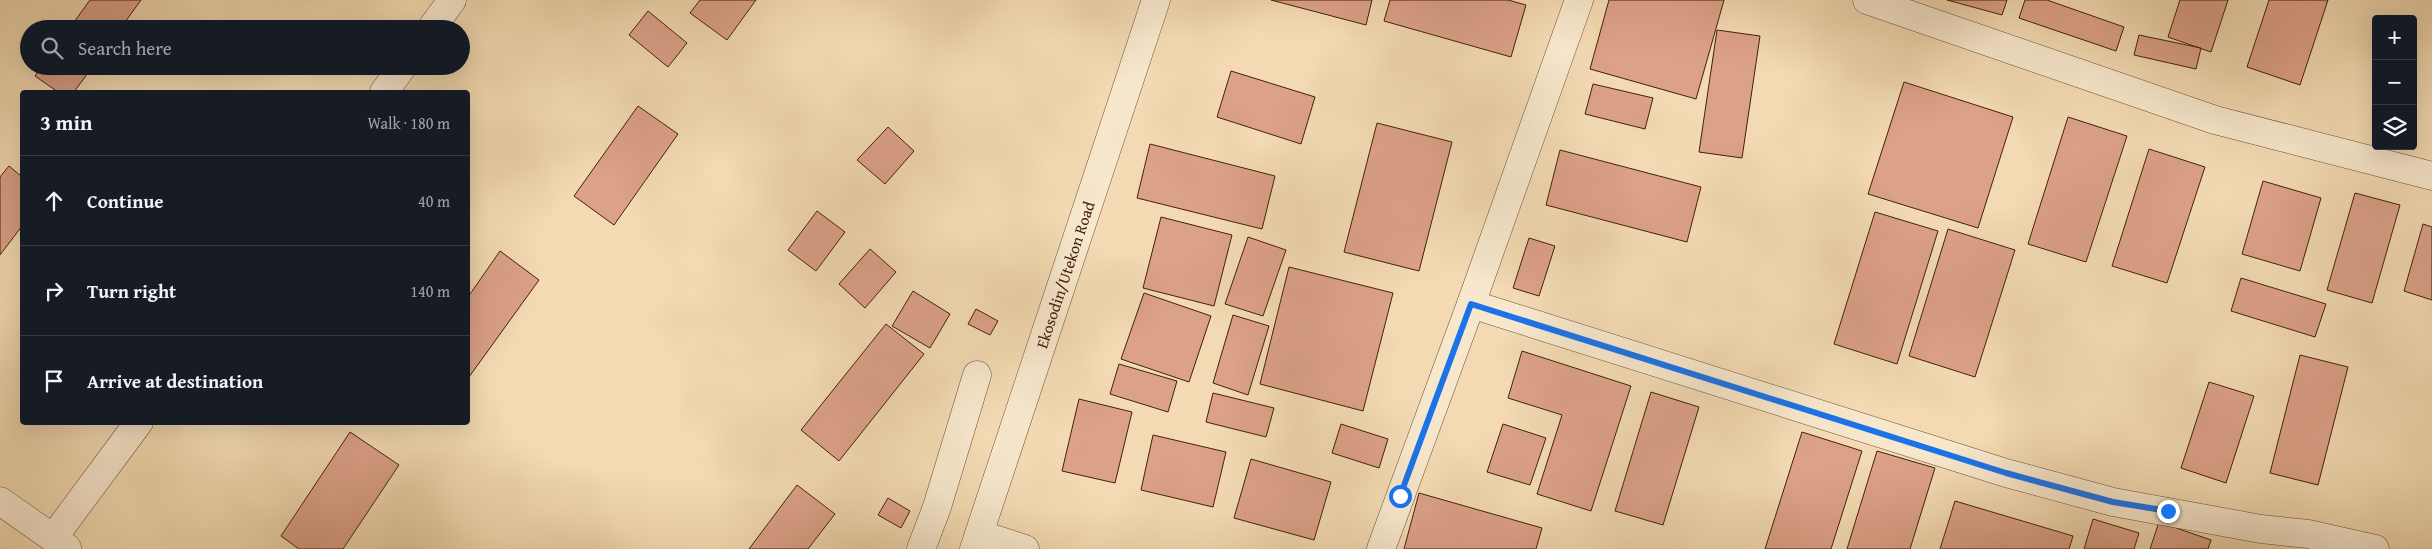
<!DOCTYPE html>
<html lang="en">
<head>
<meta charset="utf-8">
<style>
	:root { --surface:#171b24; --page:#20242c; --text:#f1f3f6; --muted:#9ea1a6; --line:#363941 }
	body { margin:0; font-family:"Gentium Book Plus",serif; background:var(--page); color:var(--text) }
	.controls { position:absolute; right:15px; top:15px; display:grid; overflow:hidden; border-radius:5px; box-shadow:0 5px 20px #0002 }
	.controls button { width:45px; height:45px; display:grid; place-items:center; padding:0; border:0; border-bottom:1px solid var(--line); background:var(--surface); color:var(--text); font:25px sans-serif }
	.stop { position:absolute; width:15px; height:15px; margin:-11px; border:4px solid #1a73e8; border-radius:50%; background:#fff }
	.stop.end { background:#1a73e8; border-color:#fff; box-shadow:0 1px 5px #0008 }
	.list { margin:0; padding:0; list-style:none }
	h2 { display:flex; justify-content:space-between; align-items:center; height:65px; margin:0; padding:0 20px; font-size:21px }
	h2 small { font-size:16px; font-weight:400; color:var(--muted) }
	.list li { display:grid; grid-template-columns:32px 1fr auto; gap:15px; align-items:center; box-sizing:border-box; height:90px; padding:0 20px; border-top:1px solid var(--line) }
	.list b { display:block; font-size:19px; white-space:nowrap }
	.list em { font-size:16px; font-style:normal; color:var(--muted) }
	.icon { flex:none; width:28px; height:28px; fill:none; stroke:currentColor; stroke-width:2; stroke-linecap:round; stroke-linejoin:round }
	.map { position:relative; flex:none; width:2432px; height:549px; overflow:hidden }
	.search { position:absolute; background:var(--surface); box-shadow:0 5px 20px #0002; left:20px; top:20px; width:450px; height:55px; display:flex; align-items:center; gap:12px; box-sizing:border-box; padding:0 18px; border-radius:28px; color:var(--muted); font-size:19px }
	.panel { position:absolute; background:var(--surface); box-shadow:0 5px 20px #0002; left:20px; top:90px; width:450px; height:335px; border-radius:5px }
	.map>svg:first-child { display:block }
	.building { fill:#dca189; stroke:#42200d }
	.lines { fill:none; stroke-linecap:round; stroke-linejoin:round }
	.minor-casing { stroke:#6e4e36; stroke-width:29 }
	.minor { stroke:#f7e7cd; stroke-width:28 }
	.route { stroke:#1a73e8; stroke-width:6 }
	.labels { text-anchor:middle; stroke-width:4.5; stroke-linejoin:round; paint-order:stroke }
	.street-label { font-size:16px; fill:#42200d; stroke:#f7e7cd }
</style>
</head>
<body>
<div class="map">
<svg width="2432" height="549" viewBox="0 0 2432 549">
	<rect width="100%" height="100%" fill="#f3dab2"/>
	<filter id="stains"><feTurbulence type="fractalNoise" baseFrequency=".004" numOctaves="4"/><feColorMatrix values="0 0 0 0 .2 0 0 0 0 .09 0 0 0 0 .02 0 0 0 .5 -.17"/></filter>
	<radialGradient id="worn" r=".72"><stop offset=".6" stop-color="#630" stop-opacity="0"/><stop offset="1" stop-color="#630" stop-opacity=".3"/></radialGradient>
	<path class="building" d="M 90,0 L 141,0 L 120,29 L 69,29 Z
		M 700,0 L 756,0 L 727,40 L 690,13 Z
		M 1271,0 L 1372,0 L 1366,25 Z
		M 1390,0 L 1508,0 L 1526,5 L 1511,57 L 1384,21 Z
		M 1609,0 L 1724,0 L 1696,99 L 1590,69 Z
		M 1947,0 L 2007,0 L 2002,15 Z
		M 2025,0 L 2047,0 L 2124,27 L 2116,51 L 2019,18 Z
		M 2180,0 L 2228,0 L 2211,52 L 2168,37 Z
		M 2269,0 L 2328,0 L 2300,85 L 2247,67 Z
		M 648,11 L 687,43 L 668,67 L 629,35 Z
		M 1717,30 L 1760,36 L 1742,158 L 1699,152 Z
		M 2139,35 L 2201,48 L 2196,69 L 2134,55 Z
		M 42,66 L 93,66 L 74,92 L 58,92 L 35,76 Z
		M 1231,71 L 1315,97 L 1301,144 L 1217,117 Z
		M 1904,82 L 2013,117 L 1978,228 L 1868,194 Z
		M 1593,84 L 1653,98 L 1645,129 L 1585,114 Z
		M 638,106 L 678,134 L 614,225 L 574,196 Z
		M 2068,117 L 2127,136 L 2086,262 L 2028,244 Z
		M 1377,123 L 1452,142 L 1419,271 L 1344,252 Z
		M 888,127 L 914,151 L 885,184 L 857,160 Z
		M 1150,144 L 1275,176 L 1262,229 L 1137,198 Z
		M 2149,149 L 2205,167 L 2167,283 L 2112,266 Z
		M 1560,150 L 1701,187 L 1687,242 L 1546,205 Z
		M 9,166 L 22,177 L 22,226 L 0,255 L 0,177 Z
		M 2263,181 L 2321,198 L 2300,271 L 2242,254 Z
		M 2355,193 L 2400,205 L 2372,303 L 2327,290 Z
		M 817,211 L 845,232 L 816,271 L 788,250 Z
		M 1875,212 L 1938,231 L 1897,364 L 1834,344 Z
		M 1161,217 L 1232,235 L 1214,306 L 1143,288 Z
		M 2423,224 L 2432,227 L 2432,300 L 2404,291 Z
		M 1948,229 L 2015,250 L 1975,377 L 1909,356 Z
		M 1248,237 L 1286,250 L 1263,316 L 1225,304 Z
		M 1529,238 L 1555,246 L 1539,296 L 1513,288 Z
		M 870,249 L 896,272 L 865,308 L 839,284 Z
		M 500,251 L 539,280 L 469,377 L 468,297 Z
		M 1289,267 L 1393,293 L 1363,411 L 1260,384 Z
		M 2241,278 L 2326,304 L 2315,337 L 2231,311 Z
		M 913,291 L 950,314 L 930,348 L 892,326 Z
		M 1144,293 L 1211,316 L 1189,382 L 1121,359 Z
		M 976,309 L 998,321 L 990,335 L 968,324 Z
		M 1233,315 L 1269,326 L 1248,395 L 1213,383 Z
		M 886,324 L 924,354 L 839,461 L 801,430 Z
		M 1522,351 L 1631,386 L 1591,511 L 1537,494 L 1562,415 L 1508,398 Z
		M 2300,355 L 2348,367 L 2318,485 L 2270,473 Z
		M 1119,364 L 1177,381 L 1168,412 L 1110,394 Z
		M 2209,382 L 2254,396 L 2226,483 L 2181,468 Z
		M 1651,392 L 1699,407 L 1663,525 L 1615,511 Z
		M 1213,393 L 1274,408 L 1266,437 L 1206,422 Z
		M 1079,399 L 1132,412 L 1115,483 L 1062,471 Z
		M 1341,424 L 1388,439 L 1379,468 L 1332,453 Z
		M 1503,424 L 1546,438 L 1530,485 L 1487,472 Z
		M 350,432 L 399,465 L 343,549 L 299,549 L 281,536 Z
		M 1802,432 L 1862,451 L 1831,549 L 1765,549 Z
		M 1153,435 L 1226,452 L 1213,507 L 1141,490 Z
		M 1877,451 L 1935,468 L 1910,549 L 1847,549 Z
		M 1251,459 L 1331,482 L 1314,540 L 1234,518 Z
		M 797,485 L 835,514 L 808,549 L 749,549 Z
		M 1419,493 L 1542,528 L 1536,549 L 1404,549 Z
		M 888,498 L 910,511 L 901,528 L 878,515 Z
		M 1955,501 L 2073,536 L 2069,549 L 1940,549 Z
		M 2093,519 L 2139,533 L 2134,549 L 2084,549 Z
		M 2159,522 L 2211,540 L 2208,549 L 2150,549 Z"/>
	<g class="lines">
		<g class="minor-casing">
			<g id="minor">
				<path d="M 1867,0 L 2215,120 L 2432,176"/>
				<path d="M 431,29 L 452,0"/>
				<path d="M 384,92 L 403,66"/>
				<path d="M 1471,304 L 2006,473 L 2113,502 L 2261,529 L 2308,534 L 2375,549"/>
				<path d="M 0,501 L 67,548"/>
				<path d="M 979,534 L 1025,549"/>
				<path d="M 53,538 L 139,422"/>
				<path d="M 921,549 L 937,507 L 977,375"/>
				<path id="s1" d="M 974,549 L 1156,0"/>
				<path d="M 1381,549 L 1471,304 L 1579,0"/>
			</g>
		</g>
		<use href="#minor" class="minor"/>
	</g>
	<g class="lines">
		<path class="route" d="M 1400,496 L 1471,304 L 2006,473 L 2113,502 L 2168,511"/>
	</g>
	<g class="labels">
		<g class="street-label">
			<text dy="6" stroke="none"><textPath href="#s1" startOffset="289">Ekosodin/Utekon Road</textPath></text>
		</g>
	</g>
	<rect width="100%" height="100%" filter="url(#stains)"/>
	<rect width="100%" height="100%" fill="url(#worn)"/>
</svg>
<div class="controls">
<button>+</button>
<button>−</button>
<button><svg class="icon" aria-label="layers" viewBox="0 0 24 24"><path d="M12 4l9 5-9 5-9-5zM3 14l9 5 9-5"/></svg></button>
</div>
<div class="stop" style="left:1400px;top:496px"></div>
<div class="stop end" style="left:2168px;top:511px"></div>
<div class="search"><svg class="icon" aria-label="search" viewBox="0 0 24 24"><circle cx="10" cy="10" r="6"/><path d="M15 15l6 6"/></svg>Search here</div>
<section class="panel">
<h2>3 min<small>Walk · 180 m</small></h2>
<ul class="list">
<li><svg class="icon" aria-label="ahead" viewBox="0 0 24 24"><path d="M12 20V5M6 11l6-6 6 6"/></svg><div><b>Continue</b></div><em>40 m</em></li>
<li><svg class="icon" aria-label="right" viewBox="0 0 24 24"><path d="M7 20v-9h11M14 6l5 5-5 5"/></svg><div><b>Turn right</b></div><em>140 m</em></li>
<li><svg class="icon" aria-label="arrive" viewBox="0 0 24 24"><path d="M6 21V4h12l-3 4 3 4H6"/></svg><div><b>Arrive at destination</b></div></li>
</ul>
</section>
</div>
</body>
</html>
